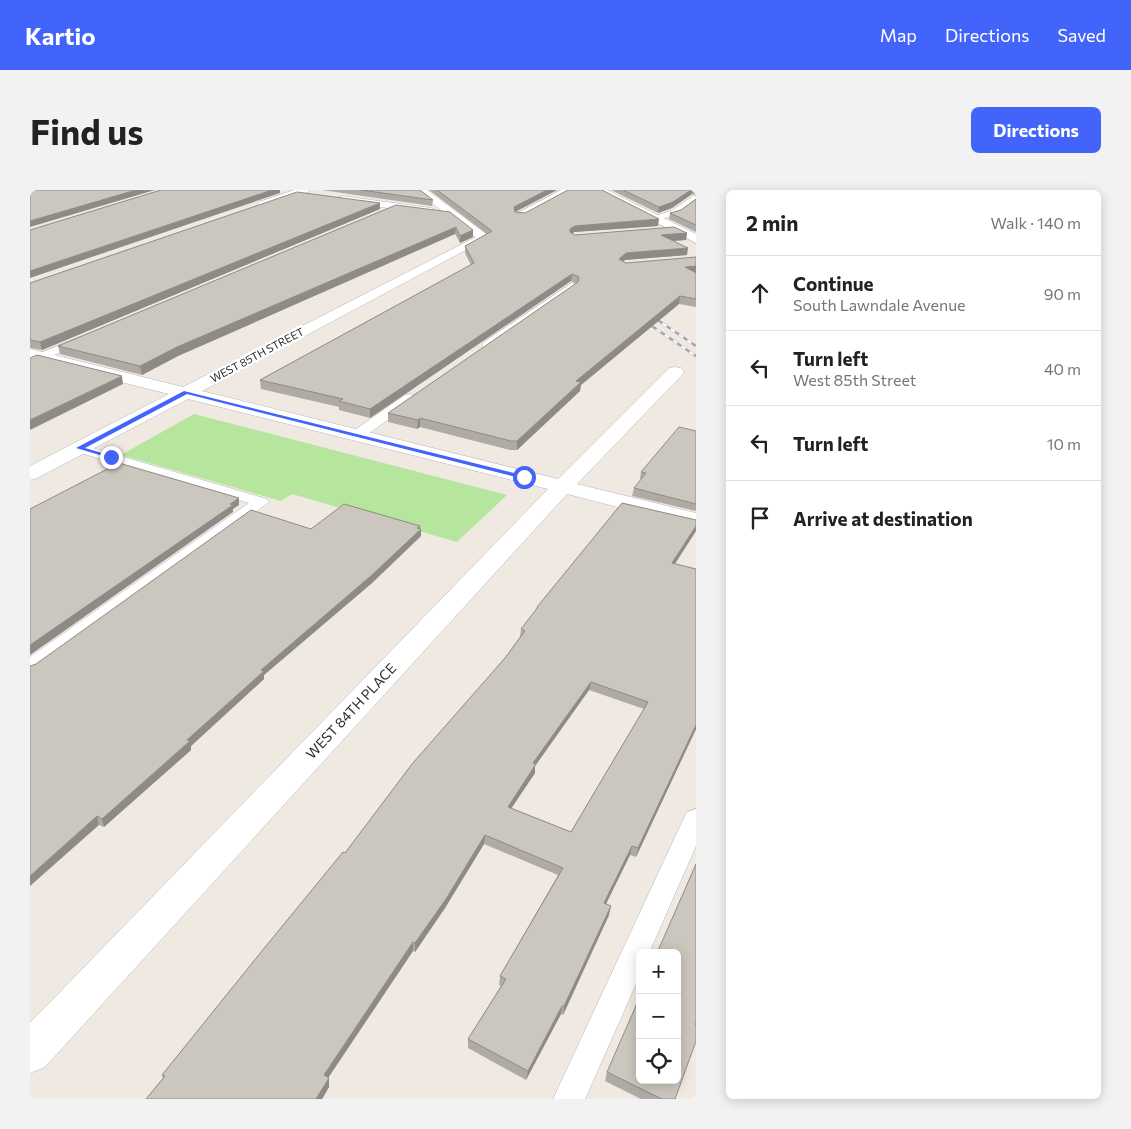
<!DOCTYPE html>
<html lang="en">
<head>
<meta charset="utf-8">
<style>
	:root { --surface:#fff; --page:#f2f2f2; --text:#222; --muted:#767676; --line:#e0e0e0; --accent:#4264fb }
	body { margin:0; font-family:Commissioner,sans-serif; background:var(--page); color:var(--text) }
	.controls { position:absolute; right:15px; bottom:15px; display:grid; overflow:hidden; border-radius:8px; box-shadow:0 2px 12px #0003 }
	.controls button { width:45px; height:45px; display:grid; place-items:center; padding:0; border:0; border-bottom:1px solid var(--line); background:var(--surface); color:var(--text); font:25px sans-serif }
	.stop { position:absolute; width:15px; height:15px; margin:-11px; border:4px solid #4264fb; border-radius:50%; background:#fff }
	.stop.end { background:#4264fb; border-color:#fff; box-shadow:0 1px 5px #0008 }
	.list { margin:0; padding:0; list-style:none }
	h2 { display:flex; justify-content:space-between; align-items:center; height:65px; margin:0; padding:0 20px; font-size:21px }
	h2 small { font-size:16px; font-weight:400; color:var(--muted) }
	.list li { display:grid; grid-template-columns:32px 1fr auto; gap:15px; align-items:center; box-sizing:border-box; height:75px; padding:0 20px; border-top:1px solid var(--line) }
	.list b { display:block; font-size:19px; white-space:nowrap }
	.list p { margin:0; font-size:16px; white-space:nowrap; color:var(--muted) }
	.list em { font-size:16px; font-style:normal; color:var(--muted) }
	.icon { flex:none; width:28px; height:28px; fill:none; stroke:currentColor; stroke-width:2; stroke-linecap:round; stroke-linejoin:round }
	.map { position:relative; flex:none; width:666px; height:909px; overflow:hidden; border-radius:8px }
	header { display:flex; align-items:center; gap:30px; box-sizing:border-box; height:70px; padding:0 25px; background:var(--accent); color:#fff }
	header strong { font-size:24px }
	nav { display:flex; gap:28px; margin-inline-start:auto; font-size:18px }
	.intro { display:flex; align-items:center; justify-content:space-between; box-sizing:border-box; height:120px; padding:0 30px }
	h1 { margin:0; font-size:35px }
	.button { padding:12px 22px; border-radius:8px; background:var(--accent); color:#fff; font-size:18px; font-weight:700 }
	main { display:flex; gap:30px; padding:0 30px }
	aside { flex:1; background:var(--surface); border-radius:8px; box-shadow:0 2px 12px #0003 }
	.map>svg:first-child { display:block }
	.green { fill:#b6e59e }
	.lines { fill:none; stroke-linecap:round; stroke-linejoin:round }
	.service-casing { stroke:#b4b7c1; stroke-width:1 }
	.minor-casing { stroke:#b4b7c1; stroke-width:1 }
	.secondary-casing { stroke:#b4b7c1; stroke-width:1 }
	.service { fill:#fff; fill-rule:evenodd }
	.minor { fill:#fff; fill-rule:evenodd }
	.secondary { fill:#fff; fill-rule:evenodd }
	.rail-casing { stroke:#a3a6b8; stroke-width:2.5 }
	.rail { stroke:#fff; stroke-width:2; stroke-dasharray:5; stroke-linecap:butt }
	.wall { fill:#afaba4; fill-rule:evenodd }
	.shaded-wall { fill:#8e8b86 }
	.building { fill:#cbc7bf; stroke:#8e8b86; fill-rule:evenodd }
	.route { fill:#4264fb }
	.labels { text-anchor:middle; stroke-width:5; stroke-linejoin:round; paint-order:stroke }
	.far-street-label { font-size:11px; fill:#2e2e2e; stroke:#fff }
	.street-label { font-size:14px; fill:#2e2e2e; stroke:#fff }
</style>
</head>
<body>
<header>
<strong>Kartio</strong>
<nav><a>Map</a><a>Directions</a><a>Saved</a></nav>
</header>
<div class="intro"><h1>Find us</h1><a class="button">Directions</a></div>
<main>
<div class="map">
<svg width="666" height="909" viewBox="0 0 666 909">
	<rect width="100%" height="100%" fill="#efe9e1"/>
	<path class="green" d="M 164,224 L 477,305 L 427,352 L 262,304 L 251,311 L 91,265 Z"/>
	<g class="lines">
		<g class="service-casing">
			<path id="service" d="M 663,6 L 666,6 L 666,12 L 649,24 L 624,31 L 620,28 L 643,20 Z
				M 542,93 L 547,96 L 546,98 L 462,158 L 454,158 L 452,155 L 454,152 Z
				M 53,146 L 59,149 L 57,151 L 0,175 L 0,167 Z
				M 380,204 L 387,208 L 385,211 L 332,248 L 322,248 L 320,245 L 322,242 L 375,205 Z
				M 49,254 L 237,309 L 239,312 L 7,481 L 0,483 L 0,467 L 219,313 L 44,261 L 42,258 L 44,255 Z
				M 666,619 L 666,656 L 619,763 L 610,763 L 610,785 L 555,909 L 523,909 L 654,628 L 657,622 Z"/>
		</g>
		<g class="minor-casing">
			<path id="minor" d="M 264,0 L 279,0 L 278,2 L 237,16 L 229,16 L 228,14 L 229,12 Z
				M 385,0 L 397,0 L 460,47 L 172,201 L 528,289 L 639,178 L 645,177 L 651,178 L 654,182 L 651,186 L 547,294 L 666,323 L 666,337 L 537,304 L 15,877 L 0,883 L 0,833 L 518,299 L 158,209 L 7,288 L 0,290 L 0,276 L 139,204 L 0,169 L 0,159 L 153,197 L 446,47 Z
				M 531,0 L 544,0 L 494,27 L 486,27 L 484,25 Z
				M 312,6 L 401,18 L 407,21 L 401,24 L 308,11 L 307,9 Z"/>
		</g>
		<g class="secondary-casing">
			<path id="secondary" d="M 564,0 L 577,0 L 666,44 L 666,53 Z"/>
		</g>
		<use href="#service" class="service"/>
		<use href="#minor" class="minor"/>
		<use href="#secondary" class="secondary"/>
		<g class="rail-casing">
			<path id="rail" d="M 616,122 L 666,156
				M 610,128 L 666,166"/>
		</g>
		<use href="#rail" class="rail"/>
	</g>
	<path class="wall" d="M 292,0 L 390,0 L 403,10 L 402,16 Z
		M 399,0 L 527,0 L 485,22 L 628,36 L 544,42 L 542,44 L 545,45 L 657,43 L 656,50 L 642,51 L 657,65 L 595,70 L 593,71 L 596,73 L 666,83 L 666,117 L 649,114 L 551,195 L 550,201 L 487,260 L 480,260 L 390,237 L 387,239 L 358,232 L 358,223 L 546,94 L 541,91 L 340,228 L 309,220 L 309,217 L 231,199 L 230,190 L 441,75 L 435,63 L 435,56 L 457,44 Z
		M 581,0 L 666,0 L 666,5 L 662,4 L 642,18 L 628,23 Z
		M 666,9 L 666,42 L 639,29 L 640,23 L 651,20 Z
		M 350,13 L 350,19 L 12,160 L 0,158 L 0,93 Z
		M 420,22 L 443,47 L 430,53 L 425,44 L 148,166 L 112,185 L 30,164 L 28,156 Z
		M 666,241 L 666,321 L 602,306 L 604,298 L 611,290 L 610,289 L 611,282 Z
		M 666,330 L 666,341 L 645,374 L 666,379 L 666,539 L 606,667 L 600,665 L 576,714 L 579,725 L 533,825 L 531,824 L 496,890 L 438,858 L 438,849 L 471,796 L 469,795 L 470,786 L 528,685 L 454,654 L 415,718 L 385,762 L 383,761 L 298,888 L 299,897 L 292,909 L 116,909 L 133,888 L 132,885 L 475,468 L 490,447 L 491,439 L 506,420 L 507,417 ZM 559,500 L 614,519 L 541,642 L 481,618 L 505,583 L 505,576 Z
		M 281,339 L 391,339 L 391,346 L 342,393 L 234,485 L 234,489 L 161,556 L 161,560 L 74,637 L 69,635 L 6,474 Z
		M 665,835 L 645,909 L 611,909 L 575,891 L 577,882 Z"/>
	<path class="shaded-wall" d="M 106,0 L 125,0 L 0,37 L 0,31 Z
		M 242,0 L 250,0 L 250,3 L 0,88 L 0,81 Z
		M 517,0 L 527,0 L 483,23 L 484,17 Z
		M 661,0 L 663,0 L 662,4 L 642,18 L 628,23 L 629,17 Z
		M 350,13 L 350,19 L 12,160 L 10,152 Z
		M 629,29 L 628,36 L 544,42 L 539,46 L 540,39 L 545,36 Z
		M 426,37 L 425,44 L 148,166 L 112,185 L 110,176 L 147,157 Z
		M 443,40 L 443,47 L 430,53 L 430,46 Z
		M 657,43 L 656,50 L 629,52 L 631,45 Z
		M 658,58 L 657,65 L 595,70 L 588,76 L 589,69 L 596,63 Z
		M 666,76 L 666,83 L 655,77 Z
		M 542,84 L 541,91 L 340,228 L 340,219 Z
		M 650,106 L 649,114 L 551,195 L 550,201 L 487,260 L 487,251 L 546,191 Z
		M 92,186 L 93,194 L 0,240 L 0,230 Z
		M 390,228 L 390,237 L 387,239 L 388,230 Z
		M 209,308 L 209,315 L 203,319 L 203,322 L 0,465 L 0,455 Z
		M 390,336 L 390,340 L 391,339 L 391,346 L 342,393 L 234,485 L 234,489 L 161,556 L 161,560 L 74,637 L 72,629 L 157,550 L 231,480 Z
		M 666,336 L 666,341 L 640,381 L 642,373 Z
		M 561,492 L 559,500 L 505,576 L 505,583 L 477,625 L 478,617 L 503,573 Z
		M 666,535 L 666,539 L 606,667 L 608,658 Z
		M 67,626 L 69,635 L 0,696 L 0,686 Z
		M 455,645 L 454,654 L 415,718 L 385,762 L 385,753 Z
		M 602,656 L 600,665 L 572,722 L 574,713 Z
		M 581,716 L 579,725 L 533,825 L 534,816 Z
		M 383,752 L 383,761 L 294,894 L 294,885 Z
		M 532,816 L 531,824 L 496,890 L 498,881 Z
		M 299,888 L 299,897 L 292,909 L 286,909 Z"/>
	<path class="building" d="M 0,0 L 106,0 L 0,31 Z
		M 131,0 L 242,0 L 0,81 L 0,40 Z
		M 331,0 L 390,0 L 403,10 Z
		M 407,0 L 517,0 L 484,17 L 485,22 L 495,23 L 538,0 L 572,0 L 629,29 L 545,36 L 540,39 L 540,42 L 545,45 L 644,37 L 657,43 L 631,45 L 658,58 L 596,63 L 589,69 L 596,73 L 666,67 L 666,76 L 655,77 L 666,83 L 666,109 L 650,106 L 546,191 L 551,192 L 487,251 L 481,251 L 390,228 L 388,230 L 358,223 L 548,92 L 549,87 L 542,84 L 340,219 L 309,211 L 313,209 L 230,190 L 444,73 L 435,56 L 462,41 Z
		M 593,0 L 661,0 L 643,12 L 629,17 Z
		M 267,2 L 350,13 L 10,152 L 0,150 L 0,93 Z
		M 666,9 L 666,35 L 640,23 L 651,20 Z
		M 366,15 L 420,22 L 443,40 L 430,46 L 426,37 L 147,157 L 110,176 L 28,156 Z
		M 7,165 L 92,186 L 0,230 L 0,168 Z
		M 649,237 L 666,241 L 666,314 L 604,298 L 616,283 L 611,282 Z
		M 89,273 L 209,308 L 200,314 L 203,315 L 0,455 L 0,319 Z
		M 592,313 L 666,330 L 666,336 L 642,373 L 666,379 L 666,535 L 608,658 L 602,656 L 574,713 L 581,716 L 534,816 L 532,816 L 498,881 L 438,849 L 476,789 L 470,786 L 533,678 L 455,645 L 416,709 L 385,753 L 383,752 L 294,885 L 299,888 L 286,909 L 116,909 L 135,886 L 132,885 L 227,767 L 313,662 L 315,663 L 382,574 L 475,468 L 495,441 L 491,439 L 508,417 L 507,417 ZM 561,492 L 618,512 L 541,642 L 478,617 L 506,574 L 503,573 Z
		M 314,314 L 390,336 L 387,338 L 391,339 L 342,385 L 231,480 L 234,481 L 157,550 L 160,551 L 72,629 L 67,626 L 0,686 L 0,476 L 6,474 L 221,320 L 281,339 Z
		M 666,674 L 666,832 L 665,834 L 666,835 L 666,851 L 645,909 L 632,909 L 577,882 L 605,818 L 610,804 L 610,890 L 647,890 L 647,763 L 627,763 Z"/>
	<path class="route" d="M 154,201 L 496,286 L 497,287 L 494,289 L 157,204 L 55,258 L 83,266 L 83,269 L 46,258 Z"/>
	<g class="labels">
		<g class="far-street-label">
			<text transform="translate(227 165) rotate(-28)" y="4">WEST 85TH STREET</text>
		</g>
		<g class="street-label">
			<text transform="translate(321 521) rotate(-47)" y="5">WEST 84TH PLACE</text>
		</g>
	</g>
</svg>
<div class="controls">
<button>+</button>
<button>−</button>
<button><svg class="icon" aria-label="locate" viewBox="0 0 24 24"><circle cx="12" cy="12" r="6"/><path d="M12 2v4M12 18v4M2 12h4M18 12h4"/></svg></button>
</div>
<div class="stop" style="left:494px;top:287px"></div>
<div class="stop end" style="left:81px;top:267px"></div>
</div>
<aside>
<h2>2 min<small>Walk · 140 m</small></h2>
<ul class="list">
<li><svg class="icon" aria-label="ahead" viewBox="0 0 24 24"><path d="M12 20V5M6 11l6-6 6 6"/></svg><div><b>Continue</b><p>South Lawndale Avenue</p></div><em>90 m</em></li>
<li><svg class="icon" aria-label="left" viewBox="0 0 24 24"><path d="M17 20v-9H6M10 6l-5 5 5 5"/></svg><div><b>Turn left</b><p>West 85th Street</p></div><em>40 m</em></li>
<li><svg class="icon" aria-label="left" viewBox="0 0 24 24"><path d="M17 20v-9H6M10 6l-5 5 5 5"/></svg><div><b>Turn left</b></div><em>10 m</em></li>
<li><svg class="icon" aria-label="arrive" viewBox="0 0 24 24"><path d="M6 21V4h12l-3 4 3 4H6"/></svg><div><b>Arrive at destination</b></div></li>
</ul>
</aside>
</main>
</body>
</html>
